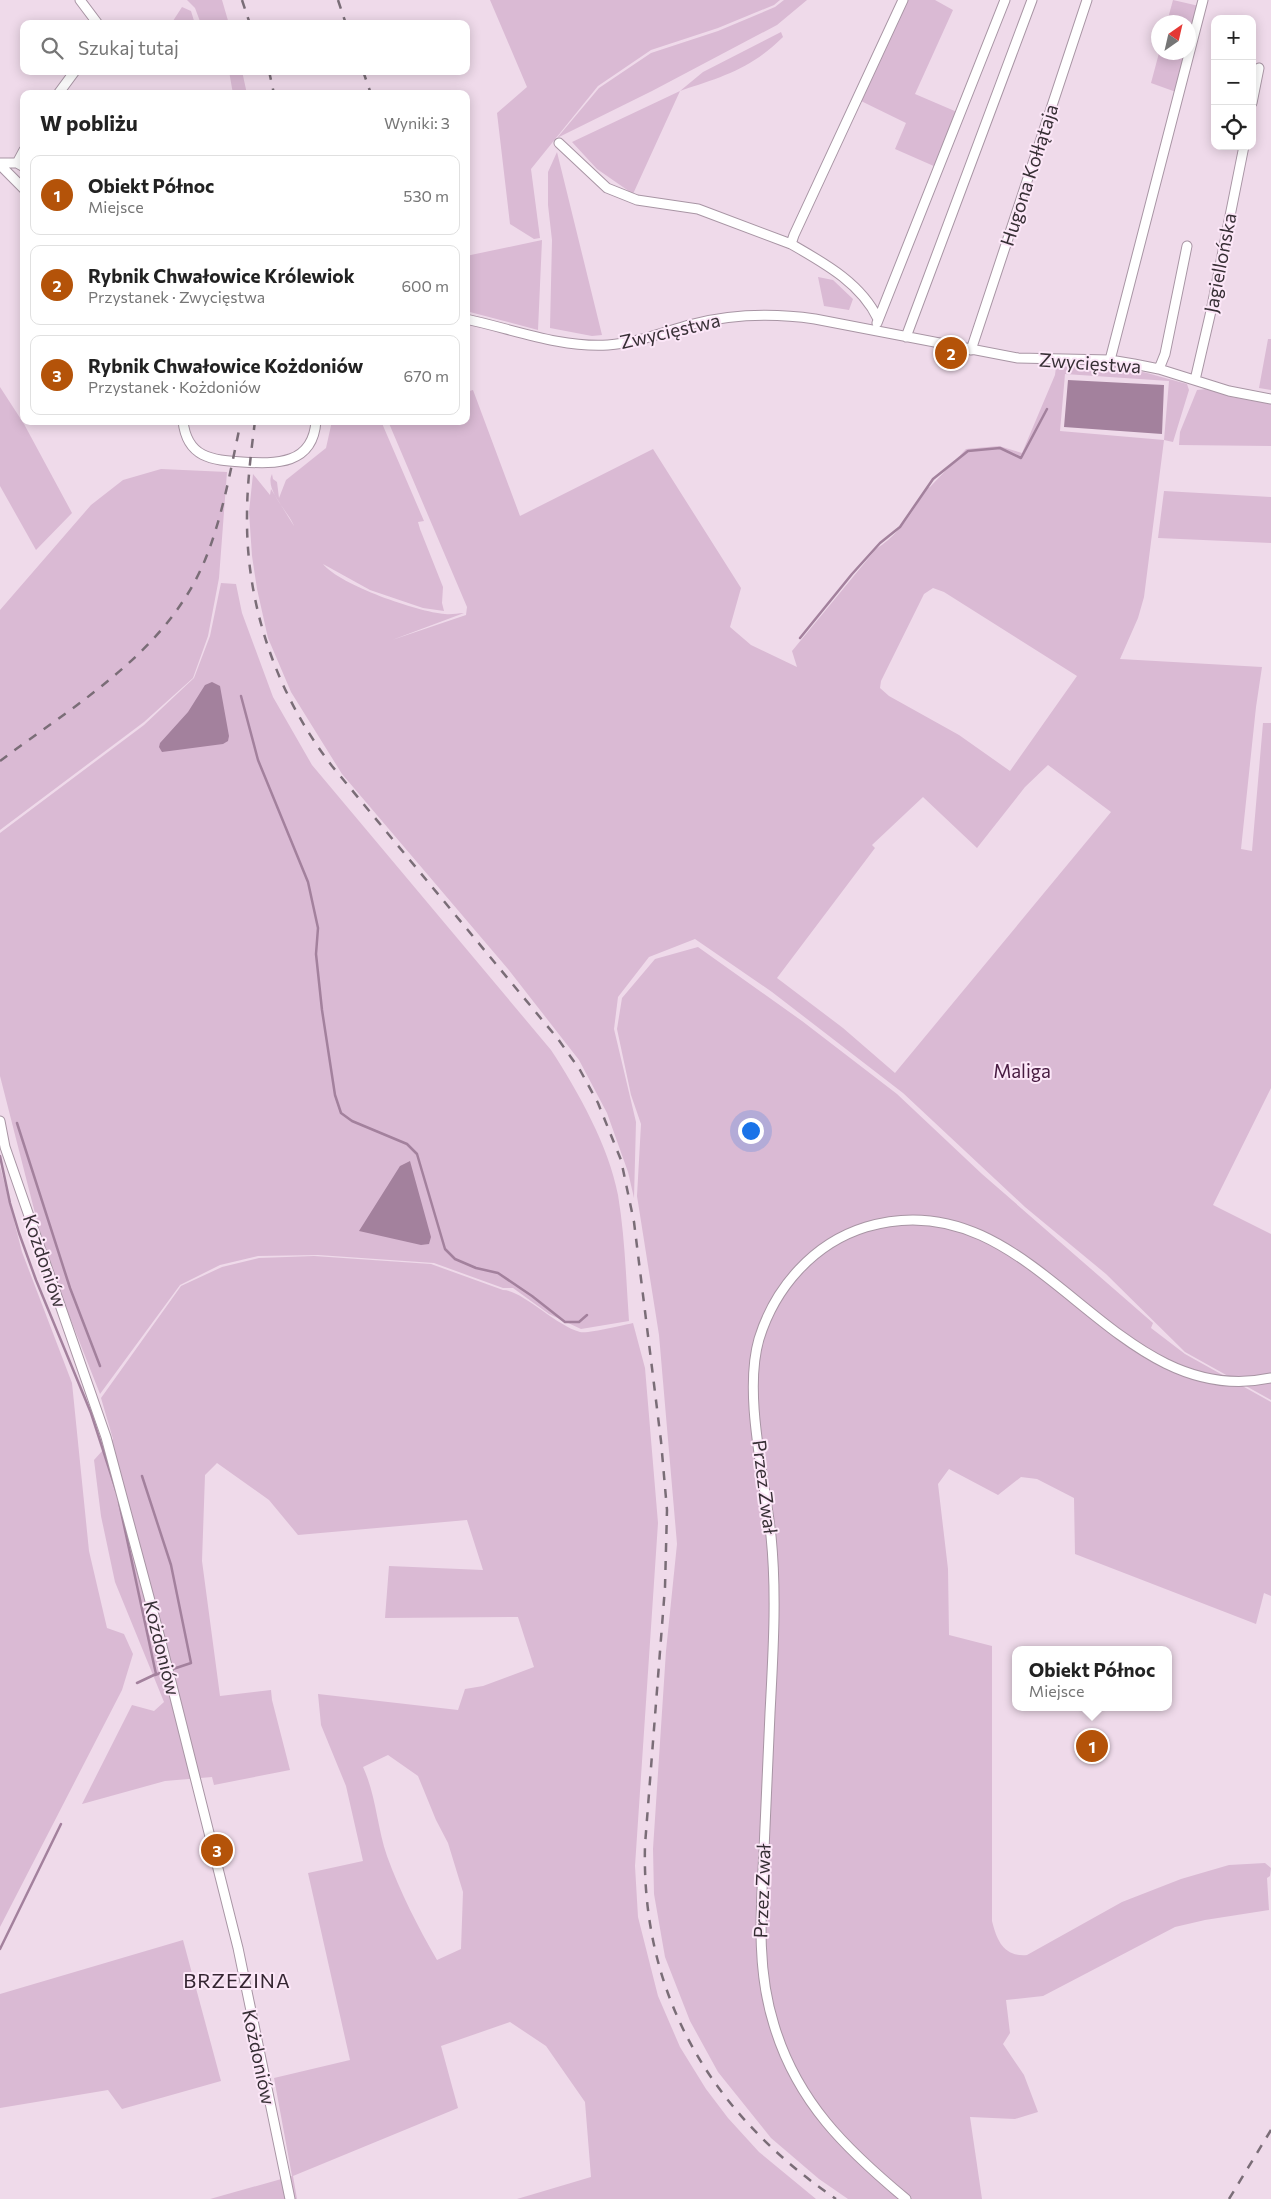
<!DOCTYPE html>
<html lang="pl">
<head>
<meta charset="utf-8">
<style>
	:root { --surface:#fff; --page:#f2f2f2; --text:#222; --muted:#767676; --line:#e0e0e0; --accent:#b45309 }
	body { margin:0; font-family:Commissioner,sans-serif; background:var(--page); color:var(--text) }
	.controls { position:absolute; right:15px; top:15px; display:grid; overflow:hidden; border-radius:10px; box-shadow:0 2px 12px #0003 }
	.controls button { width:45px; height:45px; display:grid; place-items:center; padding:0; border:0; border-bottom:1px solid var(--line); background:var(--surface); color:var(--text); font:25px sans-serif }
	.compass { position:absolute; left:1151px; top:15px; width:45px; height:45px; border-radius:50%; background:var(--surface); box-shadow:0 2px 12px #0003; rotate:34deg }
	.you { position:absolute; left:750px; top:1130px; width:18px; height:18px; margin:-12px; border:4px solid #fff; border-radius:50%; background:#1a73e8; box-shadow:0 0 0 8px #1a73e833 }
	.badge { display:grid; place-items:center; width:32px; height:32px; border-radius:50%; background:var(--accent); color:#fff; font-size:16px; font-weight:700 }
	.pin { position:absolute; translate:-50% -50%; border:2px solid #fff; box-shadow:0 1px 5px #0006 }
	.popup { position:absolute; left:1012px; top:1646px; width:160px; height:65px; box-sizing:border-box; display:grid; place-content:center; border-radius:10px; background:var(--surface); filter:drop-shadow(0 1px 4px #0005); font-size:16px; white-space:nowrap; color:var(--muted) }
	.popup b { font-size:19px; color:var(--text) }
	.popup::after { content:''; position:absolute; left:50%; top:100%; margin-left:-10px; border:10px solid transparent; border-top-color:var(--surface) }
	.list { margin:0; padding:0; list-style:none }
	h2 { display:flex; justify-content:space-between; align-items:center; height:65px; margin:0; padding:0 20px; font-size:21px }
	h2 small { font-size:16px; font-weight:400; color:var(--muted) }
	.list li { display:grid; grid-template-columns:32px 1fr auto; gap:15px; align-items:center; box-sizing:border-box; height:80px; margin:0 10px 10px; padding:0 10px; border:1px solid var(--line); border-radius:10px }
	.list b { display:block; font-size:19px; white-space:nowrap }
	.list p { margin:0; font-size:16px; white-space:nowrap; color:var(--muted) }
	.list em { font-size:16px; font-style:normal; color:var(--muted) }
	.icon { flex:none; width:28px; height:28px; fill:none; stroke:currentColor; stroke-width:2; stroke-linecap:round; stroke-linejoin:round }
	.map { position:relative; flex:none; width:1271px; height:2199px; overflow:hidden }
	.search { position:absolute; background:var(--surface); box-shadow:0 2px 12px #0003; left:20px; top:20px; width:450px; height:55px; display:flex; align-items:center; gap:12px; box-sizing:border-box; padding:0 18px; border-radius:10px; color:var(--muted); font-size:19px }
	.panel { position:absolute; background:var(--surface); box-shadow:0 2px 12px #0003; left:20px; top:90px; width:450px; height:335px; border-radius:10px }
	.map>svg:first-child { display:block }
	.green { fill:#dabad4; fill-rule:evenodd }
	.water { fill:#a3819d }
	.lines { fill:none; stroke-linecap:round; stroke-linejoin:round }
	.stream { stroke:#a3819d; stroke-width:2.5 }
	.minor-casing { stroke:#a895a4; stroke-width:11 }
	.minor { stroke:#fff; stroke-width:9 }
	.rail { stroke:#7a6d77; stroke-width:2.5; stroke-dasharray:9 9; stroke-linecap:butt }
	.labels { text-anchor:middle; stroke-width:4; stroke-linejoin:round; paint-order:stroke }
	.street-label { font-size:19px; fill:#372f35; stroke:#fce7f8 }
	.park-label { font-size:19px; fill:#481c42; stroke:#fce7f8 }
	.neighbourhood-label { font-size:20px; letter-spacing:1px; fill:#352632; stroke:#fce7f8 }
</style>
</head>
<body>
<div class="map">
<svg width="1271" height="2199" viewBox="0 0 1271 2199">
	<rect width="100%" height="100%" fill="#efdaea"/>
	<path class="green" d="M 187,0 L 222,0 L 229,24 L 201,24 L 195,8 Z
		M 490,0 L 780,0 L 774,5 L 718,28 L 651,50 L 598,86 L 531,169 L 540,238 L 534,239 L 510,224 L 497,113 L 527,87 Z
		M 784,0 L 807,0 L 777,25 L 652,91 L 557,138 L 599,88 L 651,53 L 718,31 L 775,7 Z
		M 908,0 L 935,0 L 953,10 L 915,94 L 957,112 L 936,167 L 895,149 L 906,123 L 861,101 Z
		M 1173,0 L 1199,6 L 1189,46 L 1188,22 L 1167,22 Z
		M 182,7 L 191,11 L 195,24 L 171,24 Z
		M 781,32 L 783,37 C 751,69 722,77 680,91 L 633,194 L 597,169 L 572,142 L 680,91 L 703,72 Z
		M 1159,53 L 1187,53 L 1176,92 L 1151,83 Z
		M 229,71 L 242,71 L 247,94 L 233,94 Z
		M 557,152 L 602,335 L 592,336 L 550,328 L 552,240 L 548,205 L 548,172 Z
		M 542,240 L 538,330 L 466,311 L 466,256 Z
		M 818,277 L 833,280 L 853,299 L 849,310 L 824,306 Z
		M 1268,339 L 1271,339 L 1271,390 L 1259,388 Z
		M 1109,365 L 1147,373 L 1187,384 L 1189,390 L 1173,442 L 1164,440 L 1144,597 L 1138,618 L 1120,659 L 1262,667 L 1256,707 L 1241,849 L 1252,851 L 1263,723 L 1271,723 L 1271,1088 L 1213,1205 L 1271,1234 L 1271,1400 L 1185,1352 L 1106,1274 L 1025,1207 L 903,1093 L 772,992 L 695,939 L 649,957 L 618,997 L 614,1029 L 636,1122 L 634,1198 L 628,1172 L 607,1113 L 579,1060 L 508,969 L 342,774 L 291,692 L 268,638 L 257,589 L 252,556 L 249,512 L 253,474 L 270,495 L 271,489 L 294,526 C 289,512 264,490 272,474 L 273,479 L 277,482 L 279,498 L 286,480 L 326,448 L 332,421 L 381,421 L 424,521 L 418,522 L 420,529 L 443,587 L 442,603 L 444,611 L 423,608 L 370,590 L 323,564 C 340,585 418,612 445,614 C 452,615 457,613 464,613 L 392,640 L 466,615 L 467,607 L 388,421 L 466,421 L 466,392 L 473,390 L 520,516 L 653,449 L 741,588 L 730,627 L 751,645 L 797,667 L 792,651 L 876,549 C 900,534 912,512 927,488 L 930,487 L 966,449 L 999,446 L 1022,453 L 1055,375 L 1056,367 ZM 1065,374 L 1169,381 L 1164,440 L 1060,431 ZM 933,588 L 944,592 L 1077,676 L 1010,771 L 959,735 L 889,696 L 880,688 L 881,681 L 924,594 ZM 1048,765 L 1111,812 L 895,1073 L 843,1028 L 777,978 L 875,848 L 872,845 L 923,797 L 977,848 L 1025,787 Z
		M 0,387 L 24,424 L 72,513 L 36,550 L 0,486 Z
		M 1206,389 L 1232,397 L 1271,404 L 1271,446 L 1179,445 L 1180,432 L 1197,390 Z
		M 161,469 L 227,472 L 219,578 L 208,636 L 193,678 L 144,722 L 0,830 L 0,610 L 91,505 L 123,480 Z
		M 1164,491 L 1271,497 L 1271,543 L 1158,538 Z
		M 221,583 L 236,584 L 242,613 L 273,697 L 312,765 L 551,1050 C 578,1091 609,1147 618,1195 C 625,1237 626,1279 629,1321 L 581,1329 L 549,1314 L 513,1288 L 503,1288 L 434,1263 L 318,1255 L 258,1256 L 220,1265 L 180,1285 L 100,1394 L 63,1300 L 38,1225 L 0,1076 L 0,833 L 144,725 L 194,678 L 210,636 Z
		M 698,947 L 802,1021 L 897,1094 L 982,1174 L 1153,1323 L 1151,1328 L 1185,1354 L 1271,1402 L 1271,1596 L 1264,1593 L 1256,1624 L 1075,1554 L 1074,1498 L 1037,1479 L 1021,1477 L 998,1495 L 949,1469 L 938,1484 L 948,1569 L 949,1635 L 992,1646 L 992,1921 C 997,1941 1004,1957 1027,1955 L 1122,1902 L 1181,1879 L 1229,1865 L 1265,1863 L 1271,1868 L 1270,1876 L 1267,1878 L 1269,1910 L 1205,1920 L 1175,1927 L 1043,1996 L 1006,2000 L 1010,2033 L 1003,2044 L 1024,2075 L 1038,2112 L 1015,2119 L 970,2117 L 982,2199 L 848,2199 L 819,2179 L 771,2138 L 718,2072 L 690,2021 L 665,1957 L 654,1894 L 653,1849 L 666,1651 L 677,1544 L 659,1335 L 637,1196 L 641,1124 L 631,1095 L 617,1029 L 622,998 L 655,959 Z
		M 0,1166 L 22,1252 L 72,1383 L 89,1551 L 107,1628 L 124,1634 L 133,1654 L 122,1690 L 0,1927 Z
		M 314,1256 L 431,1264 L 503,1290 C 522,1290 555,1325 580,1332 C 588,1334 623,1325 633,1323 L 645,1368 L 658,1523 L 635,1866 L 638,1917 L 658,1996 L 680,2047 L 706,2089 L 728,2118 L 759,2152 L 816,2199 L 517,2199 L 591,2177 L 585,2102 L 546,2046 L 510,2022 L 441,2046 L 458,2108 L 293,2176 L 297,2199 L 210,2199 L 292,2176 L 274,2078 L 350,2060 L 308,1873 L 363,1861 L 346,1786 L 321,1725 L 318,1694 L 458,1710 L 465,1689 L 483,1686 L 534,1667 L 518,1617 L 385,1618 L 389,1566 L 483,1570 L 467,1520 L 298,1535 L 269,1500 L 217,1463 L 205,1475 L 202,1561 L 220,1696 L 271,1690 L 272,1700 L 290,1770 L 214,1785 L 212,1777 L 165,1781 L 82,1804 L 132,1705 L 154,1711 L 164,1702 L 115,1582 L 101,1516 L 94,1460 L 113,1439 L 101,1398 L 181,1286 L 222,1267 L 259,1258 ZM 388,1755 L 418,1776 L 436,1820 L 448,1843 L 463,1892 L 461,1949 L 437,1960 C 418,1927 400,1892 387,1856 C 377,1827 376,1795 363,1767 Z
		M 183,1940 L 221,2081 L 122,2109 L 108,2090 L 0,2108 L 0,1994 Z"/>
	<path class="water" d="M 1068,380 L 1164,385 L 1162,434 L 1064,427 Z
		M 212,682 L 220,686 L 229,736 L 228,741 L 223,744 L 162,752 L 159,747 L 160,743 L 188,712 L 205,685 Z
		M 410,1161 L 431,1237 L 429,1244 L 421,1245 L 359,1231 L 400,1166 Z"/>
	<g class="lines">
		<path class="stream" d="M 800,638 L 852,574 L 880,543 L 900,527 L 933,479 L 968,451 L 1000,448 L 1021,458 L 1047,409
			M 241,696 L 258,760 L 308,882 L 318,928 L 316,954 L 322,1010 L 335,1095 L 341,1113 L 352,1121 L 407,1144 L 417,1154 L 445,1249 L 455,1259 L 476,1268 L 498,1273 L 532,1296 L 565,1322 L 579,1322 L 587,1315
			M 17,1123 L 70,1288 L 100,1366
			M 0,1156 L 10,1203 L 19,1233 L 36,1280 L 91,1413 L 116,1490
			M 142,1476 L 171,1565 L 191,1663 L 173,1669
			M 119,1502 L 156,1674 L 137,1683
			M 155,1675 L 163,1672
			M 0,1949 L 61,1824"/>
		<g class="minor-casing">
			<path id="minor" d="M 80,0 L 98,24
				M 58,94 L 75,71
				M 1252,103 L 1259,68
				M 559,143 L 607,188 L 637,200 L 698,209 L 791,244
				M 0,163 L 17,163 L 24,167
				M 17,163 L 24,150
				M 0,165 L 24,189
				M 466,319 C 512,329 561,348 608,345 C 638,343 665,331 693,324 C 733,314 774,313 815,319 L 1018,358 L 1110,360 L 1134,364 L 1159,369 L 1229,391 L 1271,399
				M 878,319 C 861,283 824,263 791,244 L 794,235 L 903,0
				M 877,323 L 1005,0
				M 906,337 L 1032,0
				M 971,350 L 1087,0
				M 1110,360 L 1203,0
				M 1159,369 L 1165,354 L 1187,246
				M 1195,380 L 1211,311 L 1244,146
				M 183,421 C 187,458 212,460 242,462 C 276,464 313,465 316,421
				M 0,1121 L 5,1147 L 106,1437 L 160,1638 L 238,1948 L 290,2199
				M 906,2199 C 846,2149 797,2102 774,2025 C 756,1968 761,1910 764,1850 C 766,1804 768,1758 770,1713 C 773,1654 777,1595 771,1536 C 765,1479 743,1394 759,1339 C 775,1287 814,1243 866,1227 C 1036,1176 1108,1413 1271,1378"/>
		</g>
		<use href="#minor" class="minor"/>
		<path class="rail" d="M 242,0 L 250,24
			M 338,0 L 346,24
			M 269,71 L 274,94
			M 363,71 L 371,94
			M 255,421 C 251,453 247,484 247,516 C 246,606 277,695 332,766 L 558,1039 L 580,1070 L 598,1103 L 621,1160 L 634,1222 L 661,1441 L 667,1510 L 665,1587 L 645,1845 C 641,1997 712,2114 836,2199
			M 0,761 C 76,704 167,652 205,560 C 223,516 231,467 241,421
			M 1229,2199 L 1271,2130"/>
	</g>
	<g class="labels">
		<g class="street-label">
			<text transform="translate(1029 175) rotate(-72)" y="7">Hugona Kołłątaja</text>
			<text transform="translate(1220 263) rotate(-79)" y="7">Jagiellońska</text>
			<text transform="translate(670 331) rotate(-13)" y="7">Zwycięstwa</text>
			<text transform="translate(1090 363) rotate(4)" y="7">Zwycięstwa</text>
			<text transform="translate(45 1261) rotate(71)" y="7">Kożdoniów</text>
			<text transform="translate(765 1487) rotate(83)" y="7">Przez Zwał</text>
			<text transform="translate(162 1648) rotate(76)" y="7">Kożdoniów</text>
			<text transform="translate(762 1891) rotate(-88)" y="7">Przez Zwał</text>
			<text transform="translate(259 2057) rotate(78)" y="7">Kożdoniów</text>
		</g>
		<g class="park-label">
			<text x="1022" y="1078">Maliga</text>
		</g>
		<g class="neighbourhood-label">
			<text x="237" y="1988">BRZEZINA</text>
		</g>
	</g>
</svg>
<div class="controls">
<button>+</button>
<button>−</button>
<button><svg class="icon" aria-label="locate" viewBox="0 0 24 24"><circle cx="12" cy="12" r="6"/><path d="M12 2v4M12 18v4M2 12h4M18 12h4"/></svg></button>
</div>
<svg class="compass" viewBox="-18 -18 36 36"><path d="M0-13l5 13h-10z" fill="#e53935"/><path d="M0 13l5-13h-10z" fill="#767676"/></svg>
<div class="you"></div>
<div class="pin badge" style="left:1092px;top:1746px">1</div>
<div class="popup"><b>Obiekt Północ</b>Miejsce</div>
<div class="pin badge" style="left:951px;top:353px">2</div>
<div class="pin badge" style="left:217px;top:1850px">3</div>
<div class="search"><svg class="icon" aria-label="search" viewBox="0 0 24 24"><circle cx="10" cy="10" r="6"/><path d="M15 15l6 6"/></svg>Szukaj tutaj</div>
<section class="panel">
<h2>W pobliżu<small>Wyniki: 3</small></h2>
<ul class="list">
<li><span class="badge">1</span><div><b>Obiekt Północ</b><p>Miejsce</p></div><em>530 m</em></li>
<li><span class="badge">2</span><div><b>Rybnik Chwałowice Królewiok</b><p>Przystanek · Zwycięstwa</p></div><em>600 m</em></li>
<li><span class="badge">3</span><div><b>Rybnik Chwałowice Kożdoniów</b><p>Przystanek · Kożdoniów</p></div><em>670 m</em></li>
</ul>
</section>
</div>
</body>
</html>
